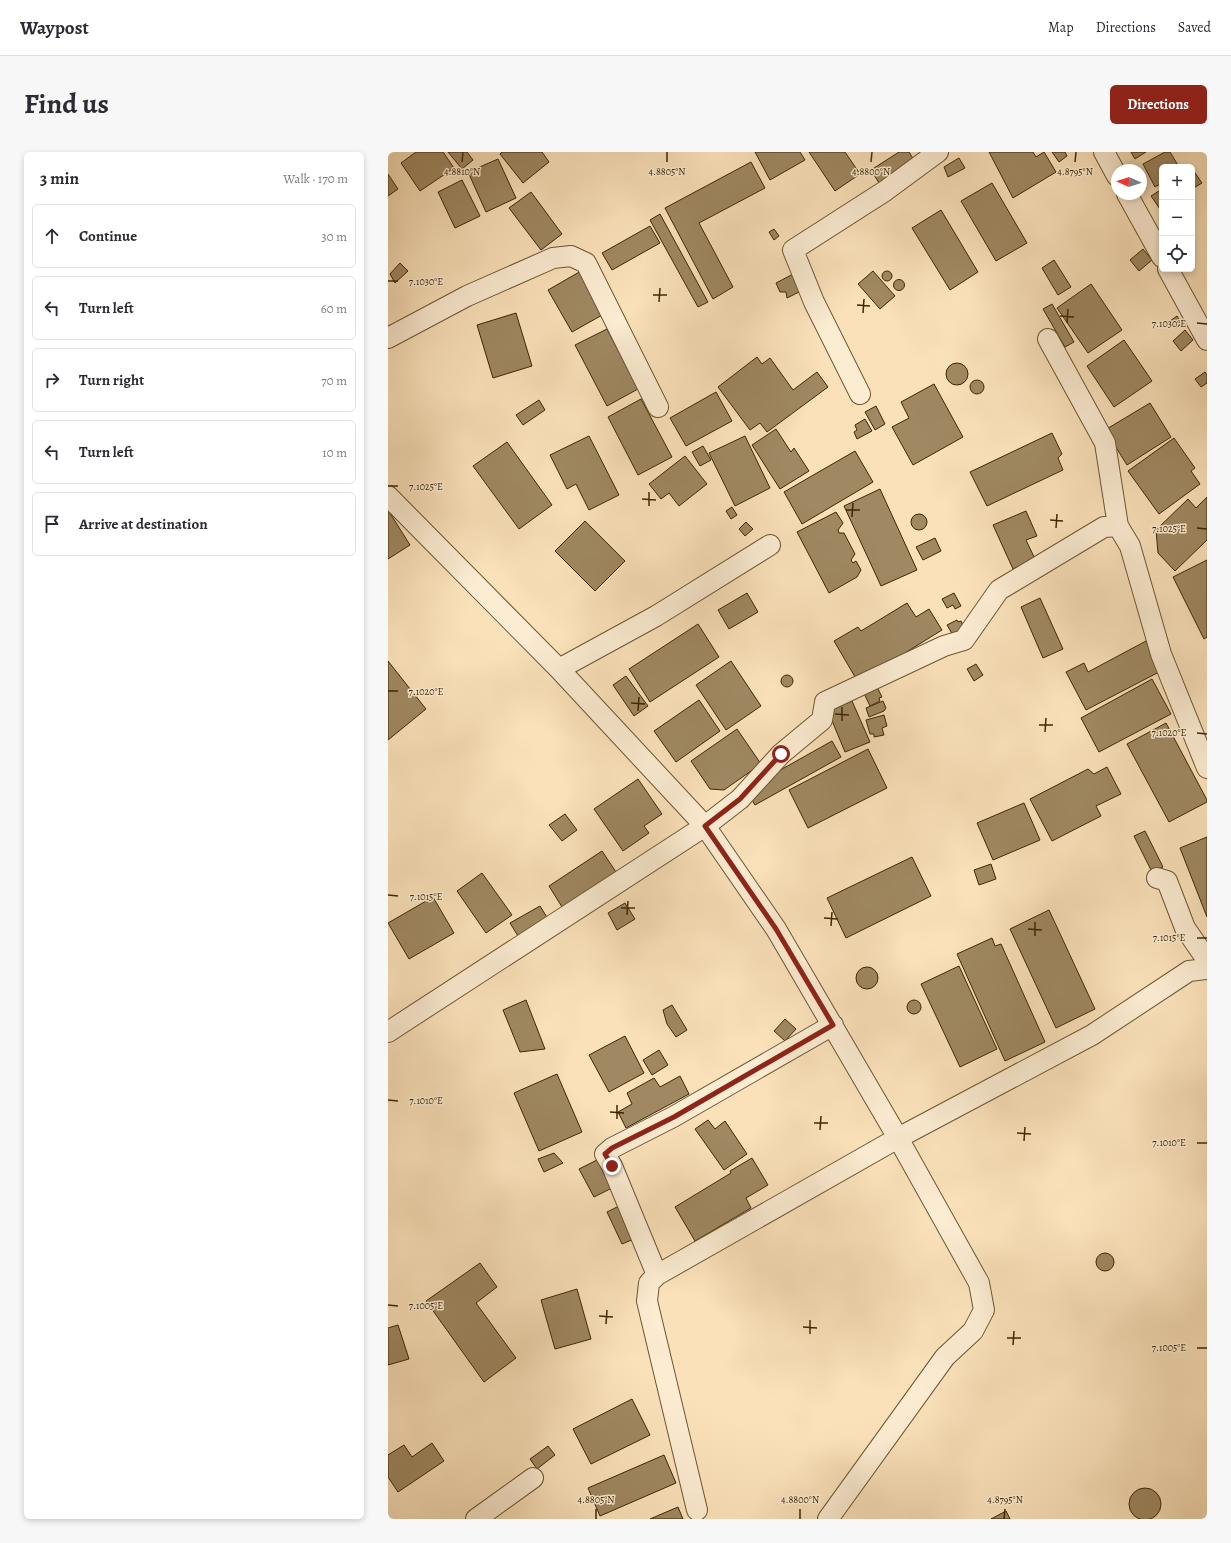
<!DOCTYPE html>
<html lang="en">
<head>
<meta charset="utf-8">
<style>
	:root { --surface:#fff; --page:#f7f7f7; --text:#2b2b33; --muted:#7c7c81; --line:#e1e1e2; --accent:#8f2418 }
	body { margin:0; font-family:Alegreya,serif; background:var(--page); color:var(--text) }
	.controls { position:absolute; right:12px; top:12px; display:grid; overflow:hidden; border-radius:6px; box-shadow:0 2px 6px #0003 }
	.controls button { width:36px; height:36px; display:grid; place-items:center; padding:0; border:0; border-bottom:1px solid var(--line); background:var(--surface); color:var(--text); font:20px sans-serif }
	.compass { position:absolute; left:723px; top:12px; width:36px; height:36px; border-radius:50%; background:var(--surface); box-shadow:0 2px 6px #0003; rotate:273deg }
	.stop { position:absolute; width:12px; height:12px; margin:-9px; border:3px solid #8f2418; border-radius:50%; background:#fff }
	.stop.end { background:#8f2418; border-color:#fff; box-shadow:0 1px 4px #0008 }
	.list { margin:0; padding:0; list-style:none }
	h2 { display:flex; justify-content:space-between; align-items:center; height:52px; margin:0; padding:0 16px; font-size:17px }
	h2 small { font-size:13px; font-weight:400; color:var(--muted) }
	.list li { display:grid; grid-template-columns:26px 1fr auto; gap:12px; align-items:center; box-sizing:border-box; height:64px; margin:0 8px 8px; padding:0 8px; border:1px solid var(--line); border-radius:6px }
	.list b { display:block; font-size:15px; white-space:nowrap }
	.list em { font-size:13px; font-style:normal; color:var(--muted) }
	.icon { flex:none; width:22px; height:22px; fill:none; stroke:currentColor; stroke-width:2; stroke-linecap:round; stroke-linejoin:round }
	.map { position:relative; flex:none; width:819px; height:1367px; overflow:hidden; border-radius:6px }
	header { display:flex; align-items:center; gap:24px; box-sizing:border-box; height:56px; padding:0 20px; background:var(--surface); border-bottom:1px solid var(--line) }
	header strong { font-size:19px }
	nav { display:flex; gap:22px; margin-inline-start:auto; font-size:14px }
	.intro { display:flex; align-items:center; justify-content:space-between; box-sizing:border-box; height:96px; padding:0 24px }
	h1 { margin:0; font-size:28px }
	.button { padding:10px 18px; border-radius:6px; background:var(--accent); color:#fff; font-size:14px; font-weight:700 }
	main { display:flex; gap:24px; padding:0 24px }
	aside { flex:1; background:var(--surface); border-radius:6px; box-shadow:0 2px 6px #0003 }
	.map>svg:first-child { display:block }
	.building { fill:#9f8862; stroke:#3d2703 }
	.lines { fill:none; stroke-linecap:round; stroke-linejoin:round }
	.minor-casing { stroke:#6c5631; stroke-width:22 }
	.minor { stroke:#fcecd2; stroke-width:20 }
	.route { stroke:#8f2418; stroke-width:5 }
	.ticks { fill:none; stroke:#3d2703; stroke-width:1.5 }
	.ticks-label { font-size:10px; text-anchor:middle; fill:#3d2703; stroke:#fcecd2; stroke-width:3; stroke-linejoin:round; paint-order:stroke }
</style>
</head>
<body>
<header>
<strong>Waypost</strong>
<nav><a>Map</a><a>Directions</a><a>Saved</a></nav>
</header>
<div class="intro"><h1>Find us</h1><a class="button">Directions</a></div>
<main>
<aside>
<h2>3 min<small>Walk · 170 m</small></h2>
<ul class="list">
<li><svg class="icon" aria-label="ahead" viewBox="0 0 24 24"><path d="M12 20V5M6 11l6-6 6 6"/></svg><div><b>Continue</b></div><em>30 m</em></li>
<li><svg class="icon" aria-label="left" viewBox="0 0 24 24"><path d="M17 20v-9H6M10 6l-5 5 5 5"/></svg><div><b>Turn left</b></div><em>60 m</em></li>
<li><svg class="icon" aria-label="right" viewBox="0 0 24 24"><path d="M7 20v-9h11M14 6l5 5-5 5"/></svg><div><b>Turn right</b></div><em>70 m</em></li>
<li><svg class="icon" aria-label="left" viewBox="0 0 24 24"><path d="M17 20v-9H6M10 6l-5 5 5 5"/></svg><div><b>Turn left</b></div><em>10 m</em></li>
<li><svg class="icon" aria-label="arrive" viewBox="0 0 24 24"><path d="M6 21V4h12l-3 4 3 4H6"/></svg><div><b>Arrive at destination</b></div></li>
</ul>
</aside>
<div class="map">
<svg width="819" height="1367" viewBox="0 0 819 1367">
	<rect width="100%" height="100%" fill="#fae1ba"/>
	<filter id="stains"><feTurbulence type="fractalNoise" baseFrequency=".005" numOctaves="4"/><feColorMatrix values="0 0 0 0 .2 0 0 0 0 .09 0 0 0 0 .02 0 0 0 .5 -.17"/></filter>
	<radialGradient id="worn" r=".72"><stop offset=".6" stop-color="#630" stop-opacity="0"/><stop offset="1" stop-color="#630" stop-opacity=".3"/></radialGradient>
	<path class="building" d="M 28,0 L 55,0 L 66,16 L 32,39 L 13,11 Z
		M 60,0 L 79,0 L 85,8 L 74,17 Z
		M 114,0 L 154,0 L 161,10 L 135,31 L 112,2 Z
		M 367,0 L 412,0 L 417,8 L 382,28 Z
		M 421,0 L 457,0 L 472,22 L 447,39 Z
		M 511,0 L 521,0 L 526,8 L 491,31 L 483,18 Z
		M 601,0 L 645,0 L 648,5 L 656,0 L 668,20 L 625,46 Z
		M 664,0 L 677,0 L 679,4 L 671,10 Z
		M 743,0 L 758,0 L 747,7 Z
		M 777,0 L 782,0 L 791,15 L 774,15 L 774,31 L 767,35 L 755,12 Z
		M 571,6 L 577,16 L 560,25 L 556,15 Z
		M 110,7 L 128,46 L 98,60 L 80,20 Z
		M 363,10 L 377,36 L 311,71 L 345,135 L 325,147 L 277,56 Z
		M 805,18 L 814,31 L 804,37 L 804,19 Z
		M 0,22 L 10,37 L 0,44 Z
		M 74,28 L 92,64 L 67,76 L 50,40 Z
		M 604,31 L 639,91 L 608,109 L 573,49 Z
		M 774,37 L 774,56 L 772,57 L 763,44 Z
		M 143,40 L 174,82 L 153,98 L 121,56 Z
		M 553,58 L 590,120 L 562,138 L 524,76 Z
		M 272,62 L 320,150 L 310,155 L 262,68 Z
		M 262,74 L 272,91 L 224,118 L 214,101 Z
		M 386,77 L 391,84 L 386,88 L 381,80 Z
		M 755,97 L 764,108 L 751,119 L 742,108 Z
		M 666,108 L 683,135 L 670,143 L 654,116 Z
		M 12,111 L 20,119 L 7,131 L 2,122 Z
		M494 124a5 5 0 1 1 10 0a5 5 0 1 1-10 0Z
		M 193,119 L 216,162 L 184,180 L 160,138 Z
		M 485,119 L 507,144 L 492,157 L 470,132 Z
		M 407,121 L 415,138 L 399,146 L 398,140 L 392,140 L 388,131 Z
		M505.5 133a5.5 5.5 0 1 1 11 0a5.5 5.5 0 1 1-11 0Z
		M 703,132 L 734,178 L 700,201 L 669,156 Z
		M 664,152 L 686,190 L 677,195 L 655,157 Z
		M 128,161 L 144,214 L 105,226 L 89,173 Z
		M 789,164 L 794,172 L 787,176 L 782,169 Z
		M 219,177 L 250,237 L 219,254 L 187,193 Z
		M 797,178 L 805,188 L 793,199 L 785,189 Z
		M 736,188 L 764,229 L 726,255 L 699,214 Z
		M 369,205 L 374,212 L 382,206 L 405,238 L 429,220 L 440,235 L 379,280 L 372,271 L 362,278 L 330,235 Z
		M558 222a11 11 0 1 1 22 0a11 11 0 1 1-22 0Z
		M 817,220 L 819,223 L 819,231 L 813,235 L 807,227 Z
		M582 235a7 7 0 1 1 14 0a7 7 0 1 1-14 0Z
		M 546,232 L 575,285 L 525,313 L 504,275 L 521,266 L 513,250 Z
		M 328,240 L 344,269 L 298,294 L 282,266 Z
		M 253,247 L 284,305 L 250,323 L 220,265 Z
		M 151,248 L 157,258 L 135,273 L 128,263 Z
		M 762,251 L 783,285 L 739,313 L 717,278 Z
		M 488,254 L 497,272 L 487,278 L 477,260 Z
		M 477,267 L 484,279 L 469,287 L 466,280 L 469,278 L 467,273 Z
		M 388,277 L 403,300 L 406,296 L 421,319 L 392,337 L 364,293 Z
		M 664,281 L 674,302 L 670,306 L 675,318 L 599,354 L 582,320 Z
		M 201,284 L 231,343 L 201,358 L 188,332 L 179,337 L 162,303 Z
		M 357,284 L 382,336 L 347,354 L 321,301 Z
		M 786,286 L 807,316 L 803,319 L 812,332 L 771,362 L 740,319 Z
		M 119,290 L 164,353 L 131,377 L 85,314 Z
		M 315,294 L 323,308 L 312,314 L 304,300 Z
		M 467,299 L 485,330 L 414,372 L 396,340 Z
		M 297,304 L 319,332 L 291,354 L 281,341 L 273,347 L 261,332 Z
		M 492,337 L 529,418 L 493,434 L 456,354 Z
		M 819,345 L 819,388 L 787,419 L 770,401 L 768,378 L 800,347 L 808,356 Z
		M 344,355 L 349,363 L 343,367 L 338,359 Z
		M 0,358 L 22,393 L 0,407 Z
		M 638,359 L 649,384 L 638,388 L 647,407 L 625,417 L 605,373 Z
		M 448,360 L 455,371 L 450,378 L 451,381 L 456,381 L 467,402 L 463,408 L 465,411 L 468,409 L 473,418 L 469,425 L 441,441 L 409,380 Z
		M523 370a8 8 0 1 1 16 0a8 8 0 1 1-16 0Z
		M 197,369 L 237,409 L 207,439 L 167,399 Z
		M 358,370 L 365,377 L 357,384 L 351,377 Z
		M 547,386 L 553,399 L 535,408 L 528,395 Z
		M 819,408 L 819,485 L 816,487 L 785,425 Z
		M 359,441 L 370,460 L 341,477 L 330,458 Z
		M 566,441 L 573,454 L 567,457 L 565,453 L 559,456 L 554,447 Z
		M 652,446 L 675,497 L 655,506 L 633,455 Z
		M 519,451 L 528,465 L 541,457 L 554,478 L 470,530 L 446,489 L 470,475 L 473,479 Z
		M 569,468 L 570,470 L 573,469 L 578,479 L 566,485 L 559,473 Z
		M 310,472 L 331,505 L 262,550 L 241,517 Z
		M 758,489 L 773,519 L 698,558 L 678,520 L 696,511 L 700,520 Z
		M 0,509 L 38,557 L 0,588 Z
		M 343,509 L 373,554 L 338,578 L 308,533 Z
		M 588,512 L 595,523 L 586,529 L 579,517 Z
		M393 529a6 6 0 1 1 12 0a6 6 0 1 1-12 0Z
		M 238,524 L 260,554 L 246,564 L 225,533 Z
		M 764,527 L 783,562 L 711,600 L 693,566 Z
		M 487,531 L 494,545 L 491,546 L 492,549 L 482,554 L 474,537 Z
		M 311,548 L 332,579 L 288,610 L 266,579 Z
		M 464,549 L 482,590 L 457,600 L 440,559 Z
		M 495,549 L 498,556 L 496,559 L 481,565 L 478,556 Z
		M 496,563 L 499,574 L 494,576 L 496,583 L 486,585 L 486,582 L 482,582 L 478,568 Z
		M 778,571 L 819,648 L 819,650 L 781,670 L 739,592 Z
		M 349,577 L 373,612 L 336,638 L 322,637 L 303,609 Z
		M 444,589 L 453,605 L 367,653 L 360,642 L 371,630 Z
		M 480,597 L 499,636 L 420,676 L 401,638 Z
		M 719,615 L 733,642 L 708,654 L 713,664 L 664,689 L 642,647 L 700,617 L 706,622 Z
		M 250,627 L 274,662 L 256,674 L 261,681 L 235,699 L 206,657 Z
		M 636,651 L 652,688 L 605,708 L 589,671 Z
		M 177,662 L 189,678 L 174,689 L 161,673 Z
		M 757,679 L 775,715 L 764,720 L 746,684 Z
		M 819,685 L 819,765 L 792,696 Z
		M 214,699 L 228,720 L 174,755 L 161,734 Z
		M 524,705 L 543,744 L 458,786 L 439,746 Z
		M 603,712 L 608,727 L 591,733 L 586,718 Z
		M 94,721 L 124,763 L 98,781 L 69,739 Z
		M 45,745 L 66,781 L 21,807 L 0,771 Z
		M 237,751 L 247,767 L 229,778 L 220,761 Z
		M 152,754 L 160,767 L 130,784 L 122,771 Z
		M 661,758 L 707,857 L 668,876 L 622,777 Z
		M 604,786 L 607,794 L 613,792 L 657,890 L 617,909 L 569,802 Z
		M 571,814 L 609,897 L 572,915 L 533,832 Z
		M468 826a11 11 0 1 1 22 0a11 11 0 1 1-22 0Z
		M519 855a7 7 0 1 1 14 0a7 7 0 1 1-14 0Z
		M 138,848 L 157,897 L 132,900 L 115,858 Z
		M 284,853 L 299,878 L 288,885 L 279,872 L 275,858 Z
		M 397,867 L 408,877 L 397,889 L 386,879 Z
		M 237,884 L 256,921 L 221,940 L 201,903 Z
		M 271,898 L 280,913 L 264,923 L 255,908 Z
		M 169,922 L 194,980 L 151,999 L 126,941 Z
		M 292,924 L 301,942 L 238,976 L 230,960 L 244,952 L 239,941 L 266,926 L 272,935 Z
		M 320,968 L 327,977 L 337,969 L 359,1002 L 336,1018 L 307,977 Z
		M 166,1001 L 175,1011 L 156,1020 L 150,1007 Z
		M 364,1006 L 380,1033 L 358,1046 L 363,1056 L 307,1089 L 287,1055 L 343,1021 L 342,1019 Z
		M 209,1008 L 224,1036 L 206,1045 L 191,1017 Z
		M 231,1054 L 246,1087 L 234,1092 L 219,1060 Z
		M708 1110a9 9 0 1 1 18 0a9 9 0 1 1-18 0Z
		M 92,1111 L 109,1135 L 88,1151 L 128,1206 L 96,1230 L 38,1149 Z
		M 189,1137 L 203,1187 L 167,1197 L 153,1148 Z
		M 10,1173 L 21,1207 L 0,1213 L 0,1176 Z
		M 244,1247 L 262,1283 L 203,1312 L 185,1277 Z
		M 44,1291 L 56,1309 L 10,1340 L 0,1325 L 0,1303 L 16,1293 L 24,1305 Z
		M 160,1294 L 167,1303 L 149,1317 L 142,1307 Z
		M 276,1303 L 288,1331 L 212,1364 L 200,1336 Z
		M741 1352a16 16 0 1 1 32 0a16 16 0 1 1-32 0Z
		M 290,1355 L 295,1367 L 262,1367 Z
		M 618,1359 L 622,1367 L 603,1367 Z"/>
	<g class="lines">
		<g class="minor-casing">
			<path id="minor" d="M 716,0 L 729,24
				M 739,42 L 774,105
				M 780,117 L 819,188
				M 0,186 L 79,144 L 165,106 L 183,104 L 198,111 L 270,255
				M 660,187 L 717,291 L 730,374
				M 472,242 L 426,150 L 405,98 L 497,39 L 550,0
				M 0,344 L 171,517 L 317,674 L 388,777 L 510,986 L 591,1131 L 596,1158 L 585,1179 L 557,1205 L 440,1367
				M 171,517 L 268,464 L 382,393
				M 769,726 L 779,729 L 797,776 L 819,808
				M 0,880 L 317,674 L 352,647 L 393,602 L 434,568 L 437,550 L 556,494 L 576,488 L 611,438 L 716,375 L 730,374 L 742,394 L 773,502 L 819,616
				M 269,1123 L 224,1014 L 217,1002 L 224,996 L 285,965 L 445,873
				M 309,1358 L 259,1149 L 261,1131 L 269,1123 L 510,986 L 704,883 L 801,819 L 819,817
				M 88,1367 L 145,1326"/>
		</g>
		<use href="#minor" class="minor"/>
	</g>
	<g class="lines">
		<path class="route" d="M 224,1014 L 217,1002 L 224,996 L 286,965 L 445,873 L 388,777 L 317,674 L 352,647 L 393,602"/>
	</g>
	<path class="ticks" d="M 74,10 L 75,0M 279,10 L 279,0M 483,10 L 484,0M 687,10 L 688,0M 0,129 L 10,129M 265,143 L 279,143M 271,150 L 272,136M 469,153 L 482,154M 475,161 L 476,147M 672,164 L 686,165M 679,171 L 680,157M 809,171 L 819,172M 0,334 L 10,334M 254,347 L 268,348M 261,354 L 261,340M 458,358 L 472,358M 464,365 L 465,351M 662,368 L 675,369M 668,376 L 669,362M 809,376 L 819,377M 0,539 L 10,539M 243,551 L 257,552M 250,559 L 251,545M 447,562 L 461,563M 454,569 L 454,555M 651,573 L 665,573M 657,580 L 658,566M 809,581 L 819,582M 0,743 L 10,744M 233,756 L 247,756M 239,763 L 240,749M 436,766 L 450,767M 443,774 L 444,760M 640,777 L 654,778M 647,784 L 647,770M 809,786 L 819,786M 0,948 L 10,949M 222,960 L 236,961M 229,967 L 229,953M 426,971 L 440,971M 432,978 L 433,964M 629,981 L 643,982M 636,989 L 637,975M 809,991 L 819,991M 0,1153 L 10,1154M 211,1164 L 225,1165M 218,1172 L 219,1158M 415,1175 L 429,1176M 422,1182 L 422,1168M 619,1186 L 633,1186M 625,1193 L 626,1179M 809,1196 L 819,1196M 208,1367 L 208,1357M 412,1367 L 412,1357M 616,1367 L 617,1357"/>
	<g class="ticks-label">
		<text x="74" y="23">4.8810°N</text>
		<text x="279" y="23">4.8805°N</text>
		<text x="483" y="23">4.8800°N</text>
		<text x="687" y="23">4.8795°N</text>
		<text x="38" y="133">7.1030°E</text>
		<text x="781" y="175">7.1030°E</text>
		<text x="38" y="338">7.1025°E</text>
		<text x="781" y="380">7.1025°E</text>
		<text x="38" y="543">7.1020°E</text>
		<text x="781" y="584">7.1020°E</text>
		<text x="38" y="748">7.1015°E</text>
		<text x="781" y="789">7.1015°E</text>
		<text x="38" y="952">7.1010°E</text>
		<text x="781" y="994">7.1010°E</text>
		<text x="38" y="1157">7.1005°E</text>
		<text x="781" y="1199">7.1005°E</text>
		<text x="208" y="1351">4.8805°N</text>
		<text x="412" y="1351">4.8800°N</text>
		<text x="617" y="1351">4.8795°N</text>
	</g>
	<rect width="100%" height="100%" filter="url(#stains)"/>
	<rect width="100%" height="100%" fill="url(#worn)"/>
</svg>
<div class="controls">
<button>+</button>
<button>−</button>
<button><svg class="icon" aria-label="locate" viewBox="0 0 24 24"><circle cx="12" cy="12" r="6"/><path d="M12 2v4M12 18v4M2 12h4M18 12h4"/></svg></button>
</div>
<svg class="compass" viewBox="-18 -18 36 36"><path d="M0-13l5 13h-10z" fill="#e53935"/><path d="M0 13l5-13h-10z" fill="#7c7c81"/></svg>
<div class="stop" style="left:393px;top:602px"></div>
<div class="stop end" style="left:224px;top:1014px"></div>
</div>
</main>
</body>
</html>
